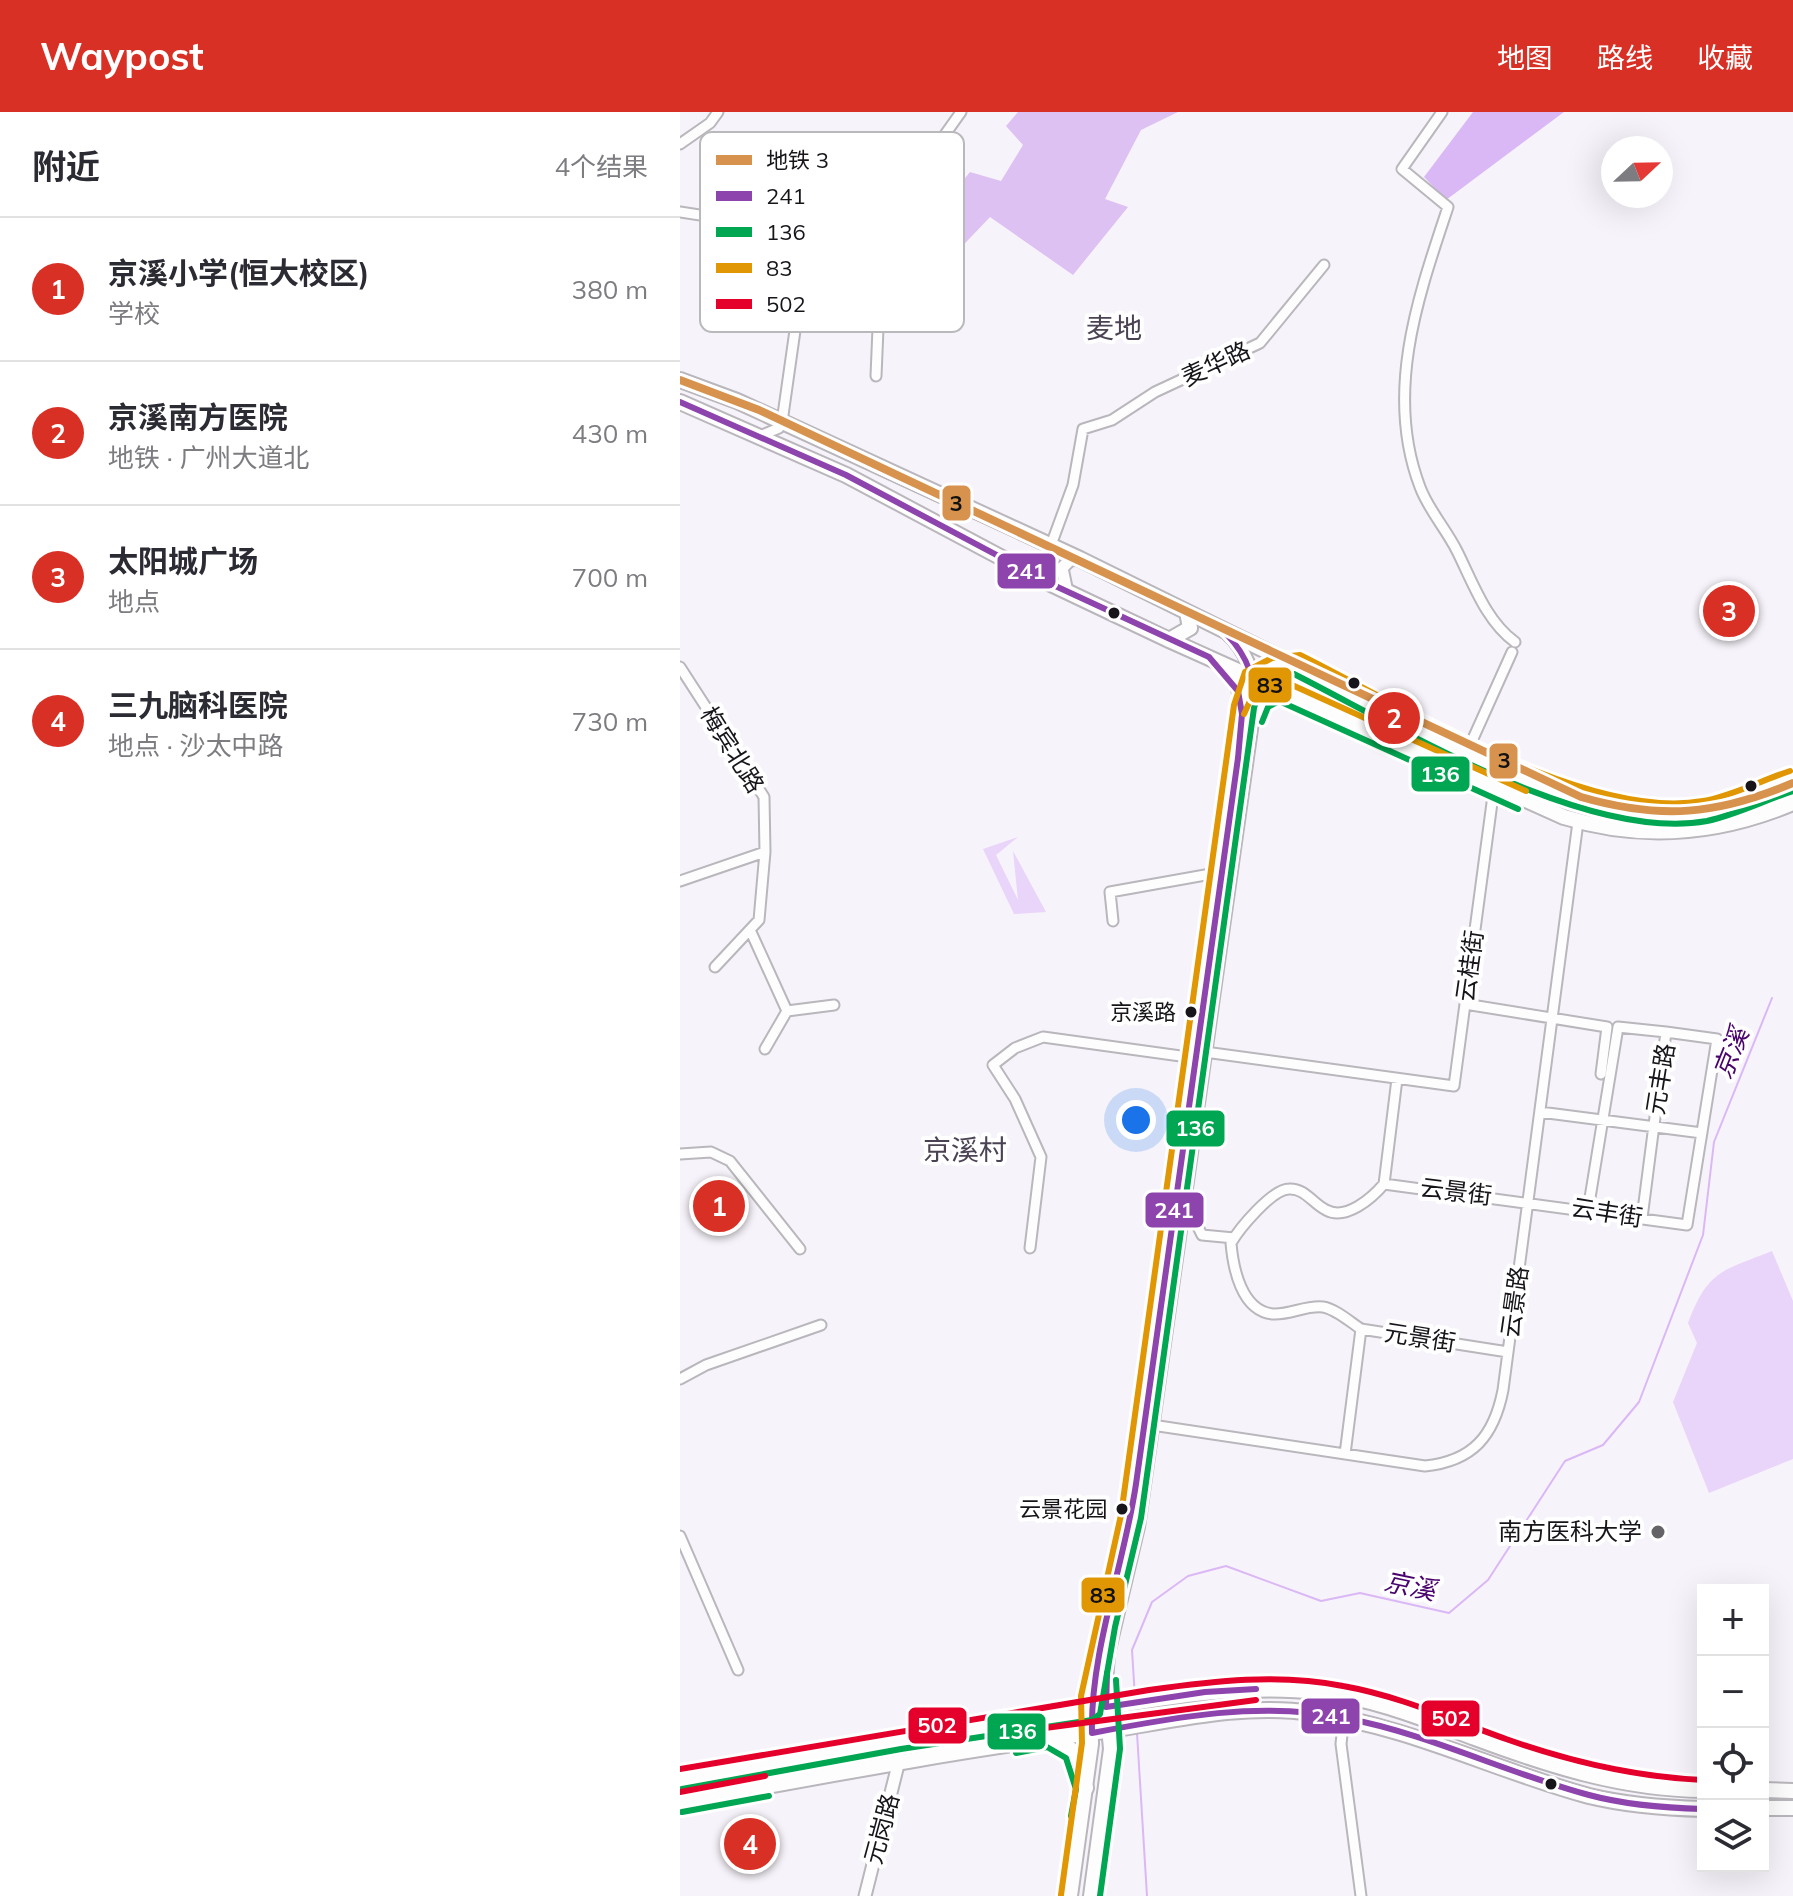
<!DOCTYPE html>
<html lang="zh">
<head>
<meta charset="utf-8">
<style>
	:root { --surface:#fff; --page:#f2f2f3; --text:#2b2b33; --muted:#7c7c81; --line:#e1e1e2; --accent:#d93025 }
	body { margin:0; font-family:Mulish,"Noto Sans SC",sans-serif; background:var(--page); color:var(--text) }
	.controls { position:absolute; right:24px; bottom:24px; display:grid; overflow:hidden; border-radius:0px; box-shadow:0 8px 32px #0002 }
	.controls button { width:72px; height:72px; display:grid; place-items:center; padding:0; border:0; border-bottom:2px solid var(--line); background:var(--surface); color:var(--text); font:40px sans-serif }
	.compass { position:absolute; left:921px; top:24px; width:72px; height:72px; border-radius:50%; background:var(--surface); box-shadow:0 8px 32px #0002; rotate:68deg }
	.you { position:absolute; left:456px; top:1008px; width:28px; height:28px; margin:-20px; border:6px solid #fff; border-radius:50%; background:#1a73e8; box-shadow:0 0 0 12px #1a73e833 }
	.badge { display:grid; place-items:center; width:52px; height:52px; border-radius:50%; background:var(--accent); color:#fff; font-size:26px; font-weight:700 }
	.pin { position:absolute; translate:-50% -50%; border:4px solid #fff; box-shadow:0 2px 8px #0006 }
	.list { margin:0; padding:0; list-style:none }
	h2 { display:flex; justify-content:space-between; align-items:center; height:104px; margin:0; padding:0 32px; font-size:34px }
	h2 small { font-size:26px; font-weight:400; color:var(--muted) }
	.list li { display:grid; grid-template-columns:52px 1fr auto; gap:24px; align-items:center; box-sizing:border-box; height:144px; padding:0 32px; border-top:2px solid var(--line) }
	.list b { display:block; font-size:30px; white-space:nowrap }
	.list p { margin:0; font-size:26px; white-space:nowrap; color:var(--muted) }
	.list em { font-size:26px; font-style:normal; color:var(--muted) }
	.icon { flex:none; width:44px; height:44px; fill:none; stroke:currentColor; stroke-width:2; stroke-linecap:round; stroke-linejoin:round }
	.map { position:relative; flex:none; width:1113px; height:1784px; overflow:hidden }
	header { display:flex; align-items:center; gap:48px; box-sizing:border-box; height:112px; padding:0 40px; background:var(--accent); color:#fff }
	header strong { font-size:38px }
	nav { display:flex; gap:44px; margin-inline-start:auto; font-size:28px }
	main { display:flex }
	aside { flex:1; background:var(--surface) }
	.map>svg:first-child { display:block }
	.green { fill:#e9d4fa }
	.forest { fill:#dcc1f2 }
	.water { fill:#dab8f5 }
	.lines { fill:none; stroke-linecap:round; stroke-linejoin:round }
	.stream { stroke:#dab8f5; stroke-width:2 }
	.minor-casing { stroke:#b9b6bc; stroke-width:13 }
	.tertiary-casing { stroke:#b9b6bc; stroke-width:15 }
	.secondary-casing { stroke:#b9b6bc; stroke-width:16 }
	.primary-casing { stroke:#b9b6bc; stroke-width:18 }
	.trunk-casing { stroke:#b9b6bc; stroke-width:18 }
	.minor { stroke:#fefdfe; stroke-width:9 }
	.tertiary { stroke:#fefdfe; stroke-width:11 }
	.secondary { stroke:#fefdfe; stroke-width:12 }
	.primary { stroke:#fefdfe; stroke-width:14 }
	.trunk { stroke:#fefdfe; stroke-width:14 }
	.bus-1-casing { stroke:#fff; stroke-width:12 }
	.bus-2-casing { stroke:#fff; stroke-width:12 }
	.bus-3-casing { stroke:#fff; stroke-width:12 }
	.bus-4-casing { stroke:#fff; stroke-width:12 }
	.bus-1 { stroke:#8e44ad; stroke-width:6 }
	.bus-2 { stroke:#00a651; stroke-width:6 }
	.bus-3 { stroke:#e19703; stroke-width:6 }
	.bus-4 { stroke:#e4002b; stroke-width:6 }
	.metro-1-casing { stroke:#fff; stroke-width:14 }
	.metro-1 { stroke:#d7934e; stroke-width:8 }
	.bus-dot { fill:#17141a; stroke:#fff; stroke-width:3 }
	.poi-dot { fill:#656268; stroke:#fff; stroke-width:3 }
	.labels { text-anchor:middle; stroke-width:8; stroke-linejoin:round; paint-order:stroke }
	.bus-label { font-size:22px; fill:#17141a; stroke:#fff; text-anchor:end }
	.street-label { font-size:24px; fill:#17141a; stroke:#fff }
	.poi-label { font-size:24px; fill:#17141a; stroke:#fff; text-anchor:end }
	.water-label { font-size:26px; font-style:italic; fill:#49036c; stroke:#fff }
	.quarter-label { font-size:28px; fill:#4b4353; stroke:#fff }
	.key { fill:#fff; stroke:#b9b8ba; stroke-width:2 }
	.key-label { font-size:22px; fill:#17141a }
	.line-badge { stroke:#fff; stroke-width:3 }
	.badge-label { font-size:22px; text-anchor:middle; font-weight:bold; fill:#fff }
	.pale-badge-label { font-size:22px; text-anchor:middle; font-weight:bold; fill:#111 }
</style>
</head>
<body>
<header>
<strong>Waypost</strong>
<nav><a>地图</a><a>路线</a><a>收藏</a></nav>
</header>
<main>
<aside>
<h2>附近<small>4个结果</small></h2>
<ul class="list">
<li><span class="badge">1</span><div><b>京溪小学(恒大校区)</b><p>学校</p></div><em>380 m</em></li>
<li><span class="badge">2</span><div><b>京溪南方医院</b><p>地铁 · 广州大道北</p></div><em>430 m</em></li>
<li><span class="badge">3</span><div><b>太阳城广场</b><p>地点</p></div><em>700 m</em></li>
<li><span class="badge">4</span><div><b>三九脑科医院</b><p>地点 · 沙太中路</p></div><em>730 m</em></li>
</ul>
</aside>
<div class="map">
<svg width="1113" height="1784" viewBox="0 0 1113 1784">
	<rect width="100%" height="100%" fill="#f7f3fa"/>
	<path class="green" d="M 338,725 L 316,743 L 338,788 L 333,739 L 366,800 L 334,802 L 303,737 Z
		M 1092,1139 L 1113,1189 L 1113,1347 L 1029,1381 L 993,1290 L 1017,1231 L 1008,1211 C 1028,1158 1042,1159 1092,1139 Z"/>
	<path class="forest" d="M 338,0 L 498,0 L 461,18 L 425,87 L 448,95 L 393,163 L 310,105 L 270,147 L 237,125 L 290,60 L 321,69 L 343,33 L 326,14 Z"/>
	<path class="water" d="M 793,0 L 884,0 L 766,88 L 744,65 Z"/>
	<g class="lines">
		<path class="stream" d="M 455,1586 L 452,1538 L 472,1490 L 508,1464 L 546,1454 L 641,1489 L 680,1481 L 769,1501 L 808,1468 L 885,1349 L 923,1333 L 959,1290 L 1023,1123 L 1034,1030 L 1092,886
			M 457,1621 L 467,1784"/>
		<g class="minor-casing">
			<path id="minor" d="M 762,0 L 722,57 L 768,95 C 738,185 704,281 740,375 C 748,397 766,417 777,439 C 793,471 806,509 835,530
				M 0,32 L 30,11 L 38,0
				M 0,100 L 129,120 L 102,310 L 99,316 L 80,324
				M 119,193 L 198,202
				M 196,264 L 202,122 L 217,90 L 281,0
				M 371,433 L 393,373 L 403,317 L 432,308 L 475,280 L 580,231 L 644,153
				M 0,555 L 84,685 L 85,740 L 79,808 L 35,855
				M 778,660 L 832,540
				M 0,769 L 85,740
				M 433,809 L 430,780 L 542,760
				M 71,820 L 107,899
				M 785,892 L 927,915 L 921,962
				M 107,899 L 154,893
				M 85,937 L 107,899
				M 525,940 L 774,974 L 814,676
				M 860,1000 L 1022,1021
				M 0,1042 L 31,1040 L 50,1049 L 120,1137
				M 704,1072 L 1007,1113 L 1037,927 L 986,920 L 962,1106
				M 704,1072 L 717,967
				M 908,1098 L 938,915 L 986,920
				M 501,1101 L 514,1107 L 522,1123 L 554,1126
				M 350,1136 L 361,1045 L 335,987 L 313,953 L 335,936 L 363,925 L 515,946
				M 681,1217 C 670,1210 656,1197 643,1195 C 626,1193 610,1203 593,1202 C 561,1199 553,1155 551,1131 C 559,1117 592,1077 609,1077 C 625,1076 633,1092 646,1098 C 666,1109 692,1086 704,1072
				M 0,1267 L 26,1253 L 141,1213
				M 472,1313 L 745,1354 C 793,1349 814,1324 823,1278 L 898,710
				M 665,1342 L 681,1217 L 828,1240
				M 0,1424 L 58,1558
				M 666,1584 L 661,1632 L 681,1784"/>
		</g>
		<g class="tertiary-casing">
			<path id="tertiary" d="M 387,480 L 382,456 L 390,448 L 400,447
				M 185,1784 L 219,1649"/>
		</g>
		<g class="secondary-casing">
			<path id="secondary" d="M 536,801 L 567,578 C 577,560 593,554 613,553
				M 498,1066 L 527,863
				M 462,1324 L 485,1152
				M 391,1784 L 412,1632 L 411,1585 L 453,1393
				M 410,1784 L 430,1637 L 425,1585 L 428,1542 L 458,1415 L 574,596 C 576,568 569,541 547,521"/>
		</g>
		<g class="primary-casing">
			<path id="primary" d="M 370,1625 L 394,1639 L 406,1676
				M 0,1667 C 123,1645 246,1625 369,1605 C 459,1591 548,1570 639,1580 C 693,1586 744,1607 795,1626 C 870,1654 942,1677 1023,1678
				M 1083,1678 L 1113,1679
				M 0,1690 C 137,1665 273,1639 411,1621 C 484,1611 558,1590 632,1601 C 729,1614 816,1659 909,1684 C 946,1693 985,1696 1023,1697
				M 1083,1696 L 1113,1696"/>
		</g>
		<g class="trunk-casing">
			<path id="trunk" d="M 0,268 L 57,289 L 400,447 L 831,660 C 935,708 1007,716 1113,668
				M 0,290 L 166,363 L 371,472 L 489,528 L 884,705 C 962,729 1039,722 1113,691
				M 489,528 L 510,516 L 507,500
				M 542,555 L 558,574 L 564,594
				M 574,596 L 583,585 L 599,578"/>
		</g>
		<use href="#minor" class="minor"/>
		<use href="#tertiary" class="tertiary"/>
		<use href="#secondary" class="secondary"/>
		<use href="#primary" class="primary"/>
		<use href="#trunk" class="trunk"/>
		<g class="bus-1-casing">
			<path id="bus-1" d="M 0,290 L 166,363 L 371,472 L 529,545 L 558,579 L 562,602 L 558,646 L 456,1372 C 444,1453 410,1540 412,1621 C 496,1605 580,1589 665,1606 C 749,1622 826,1661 909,1683 C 946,1693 985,1696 1023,1697
				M 193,353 L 538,514 C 562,535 575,559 575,591
				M 427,1561 L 426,1595 L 525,1580 L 576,1577"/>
		</g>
		<g class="bus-2-casing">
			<path id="bus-2" d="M 582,610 L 588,595 L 599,589 L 838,697
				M 336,1641 L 367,1635 L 386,1646 L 396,1677 L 391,1704
				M 2,1677 L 221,1637 L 412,1608 L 420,1602 L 435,1515 L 461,1406 L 574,596 L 581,573 L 598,565 L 614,562 C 721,616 907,731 1027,709 C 1056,703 1085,688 1113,679
				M 2,1700 L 89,1684
				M 420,1784 L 440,1637 L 436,1568"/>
		</g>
		<g class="bus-3-casing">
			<path id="bus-3" d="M 564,602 L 574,580 L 601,568 L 846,679
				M 381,1783 L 402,1631 L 401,1584 L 441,1403 L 554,593 L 565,560 L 592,546 L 620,543 C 723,594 908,710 1023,689 C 1052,684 1082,668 1110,659"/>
		</g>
		<g class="bus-4-casing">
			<path id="bus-4" d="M 365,1616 L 576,1588
				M 0,1657 L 469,1578 C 533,1569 599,1561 663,1574 C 720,1584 772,1608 826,1627 C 891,1650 955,1665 1023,1668
				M 0,1680 L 85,1664"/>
		</g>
		<use href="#bus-1" class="bus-1"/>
		<use href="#bus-2" class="bus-2"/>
		<use href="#bus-3" class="bus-3"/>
		<use href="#bus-4" class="bus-4"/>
		<g class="metro-1-casing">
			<path id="metro-1" d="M 0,268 L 79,298 L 901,685 C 981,708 1037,703 1113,671"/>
		</g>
		<use href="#metro-1" class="metro-1"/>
	</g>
	<g class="bus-dot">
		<circle cx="434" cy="501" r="7"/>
		<circle cx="674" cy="571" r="7"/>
		<circle cx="1071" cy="674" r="7"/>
		<circle cx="511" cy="900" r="7"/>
		<circle cx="442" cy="1397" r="7"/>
		<circle cx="871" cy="1672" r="7"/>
	</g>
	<circle class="poi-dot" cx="978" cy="1420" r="8"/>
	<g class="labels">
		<g class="bus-label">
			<text x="496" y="908">京溪路</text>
			<text x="427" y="1405">云景花园</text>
		</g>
		<g class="street-label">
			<text transform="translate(536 252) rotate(-25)" y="8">麦华路</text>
			<text transform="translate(52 638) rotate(58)" y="8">梅宾北路</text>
			<text transform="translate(790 854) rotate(-82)" y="8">云桂街</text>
			<text transform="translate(981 967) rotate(-81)" y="8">元丰路</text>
			<text transform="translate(776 1080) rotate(7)" y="8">云景街</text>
			<text transform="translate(927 1101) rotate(9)" y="8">云丰街</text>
			<text transform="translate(835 1190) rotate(-82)" y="8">云景路</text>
			<text transform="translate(740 1226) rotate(9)" y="8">元景街</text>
			<text transform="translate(202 1717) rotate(-75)" y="8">元岗路</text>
		</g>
		<g class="poi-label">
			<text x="962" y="1428">南方医科大学</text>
		</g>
		<g class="water-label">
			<text transform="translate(1051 941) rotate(-68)" y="9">京溪</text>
			<text transform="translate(730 1474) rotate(12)" y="9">京溪</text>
		</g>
		<g class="quarter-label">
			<text x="434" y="226">麦地</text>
			<text x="285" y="1048">京溪村</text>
		</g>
	</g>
	<rect x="20" y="20" width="264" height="200" rx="12" class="key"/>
	<rect x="36" y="43" width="36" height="10" fill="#d7934e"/>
	<rect x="36" y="79" width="36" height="10" fill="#8e44ad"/>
	<rect x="36" y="115" width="36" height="10" fill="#00a651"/>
	<rect x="36" y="151" width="36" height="10" fill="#e19703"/>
	<rect x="36" y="187" width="36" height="10" fill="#e4002b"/>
	<g class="key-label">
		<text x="86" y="56">地铁 3</text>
		<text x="86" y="92">241</text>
		<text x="86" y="128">136</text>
		<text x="86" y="164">83</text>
		<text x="86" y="200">502</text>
	</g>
	<g class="line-badge">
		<rect x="261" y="372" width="31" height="38" rx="8" fill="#d7934e"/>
		<rect x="316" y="440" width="61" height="38" rx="8" fill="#8e44ad"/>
		<rect x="567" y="554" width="46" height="38" rx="8" fill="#e19703"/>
		<rect x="808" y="630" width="31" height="38" rx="8" fill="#d7934e"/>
		<rect x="730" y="643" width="61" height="38" rx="8" fill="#00a651"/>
		<rect x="485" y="997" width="61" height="39" rx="8" fill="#00a651"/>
		<rect x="464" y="1079" width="61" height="38" rx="8" fill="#8e44ad"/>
		<rect x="400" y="1464" width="46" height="38" rx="8" fill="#e19703"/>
		<rect x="620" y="1585" width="61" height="38" rx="8" fill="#8e44ad"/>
		<rect x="740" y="1587" width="61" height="39" rx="8" fill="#e4002b"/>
		<rect x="227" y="1594" width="61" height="39" rx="8" fill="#e4002b"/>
		<rect x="306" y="1600" width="61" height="39" rx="8" fill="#00a651"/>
	</g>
	<g class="badge-label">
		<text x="346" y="467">241</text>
		<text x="760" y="670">136</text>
		<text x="515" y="1024">136</text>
		<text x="494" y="1106">241</text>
		<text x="651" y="1612">241</text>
		<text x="771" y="1614">502</text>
		<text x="257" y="1621">502</text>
		<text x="337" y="1627">136</text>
	</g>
	<g class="pale-badge-label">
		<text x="276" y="399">3</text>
		<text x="590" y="581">83</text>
		<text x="824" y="656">3</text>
		<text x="423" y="1491">83</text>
	</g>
</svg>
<div class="controls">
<button>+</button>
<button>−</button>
<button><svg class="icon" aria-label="locate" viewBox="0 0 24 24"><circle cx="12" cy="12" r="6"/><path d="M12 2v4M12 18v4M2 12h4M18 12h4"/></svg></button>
<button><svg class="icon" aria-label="layers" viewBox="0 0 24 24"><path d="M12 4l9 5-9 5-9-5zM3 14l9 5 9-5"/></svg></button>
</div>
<svg class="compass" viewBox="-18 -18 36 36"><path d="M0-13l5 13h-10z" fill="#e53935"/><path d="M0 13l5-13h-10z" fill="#7c7c81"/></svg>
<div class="you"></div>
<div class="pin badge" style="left:39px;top:1094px">1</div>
<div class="pin badge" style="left:714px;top:606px">2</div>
<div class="pin badge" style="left:1049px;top:499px">3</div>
<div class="pin badge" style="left:70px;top:1732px">4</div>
</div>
</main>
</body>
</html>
